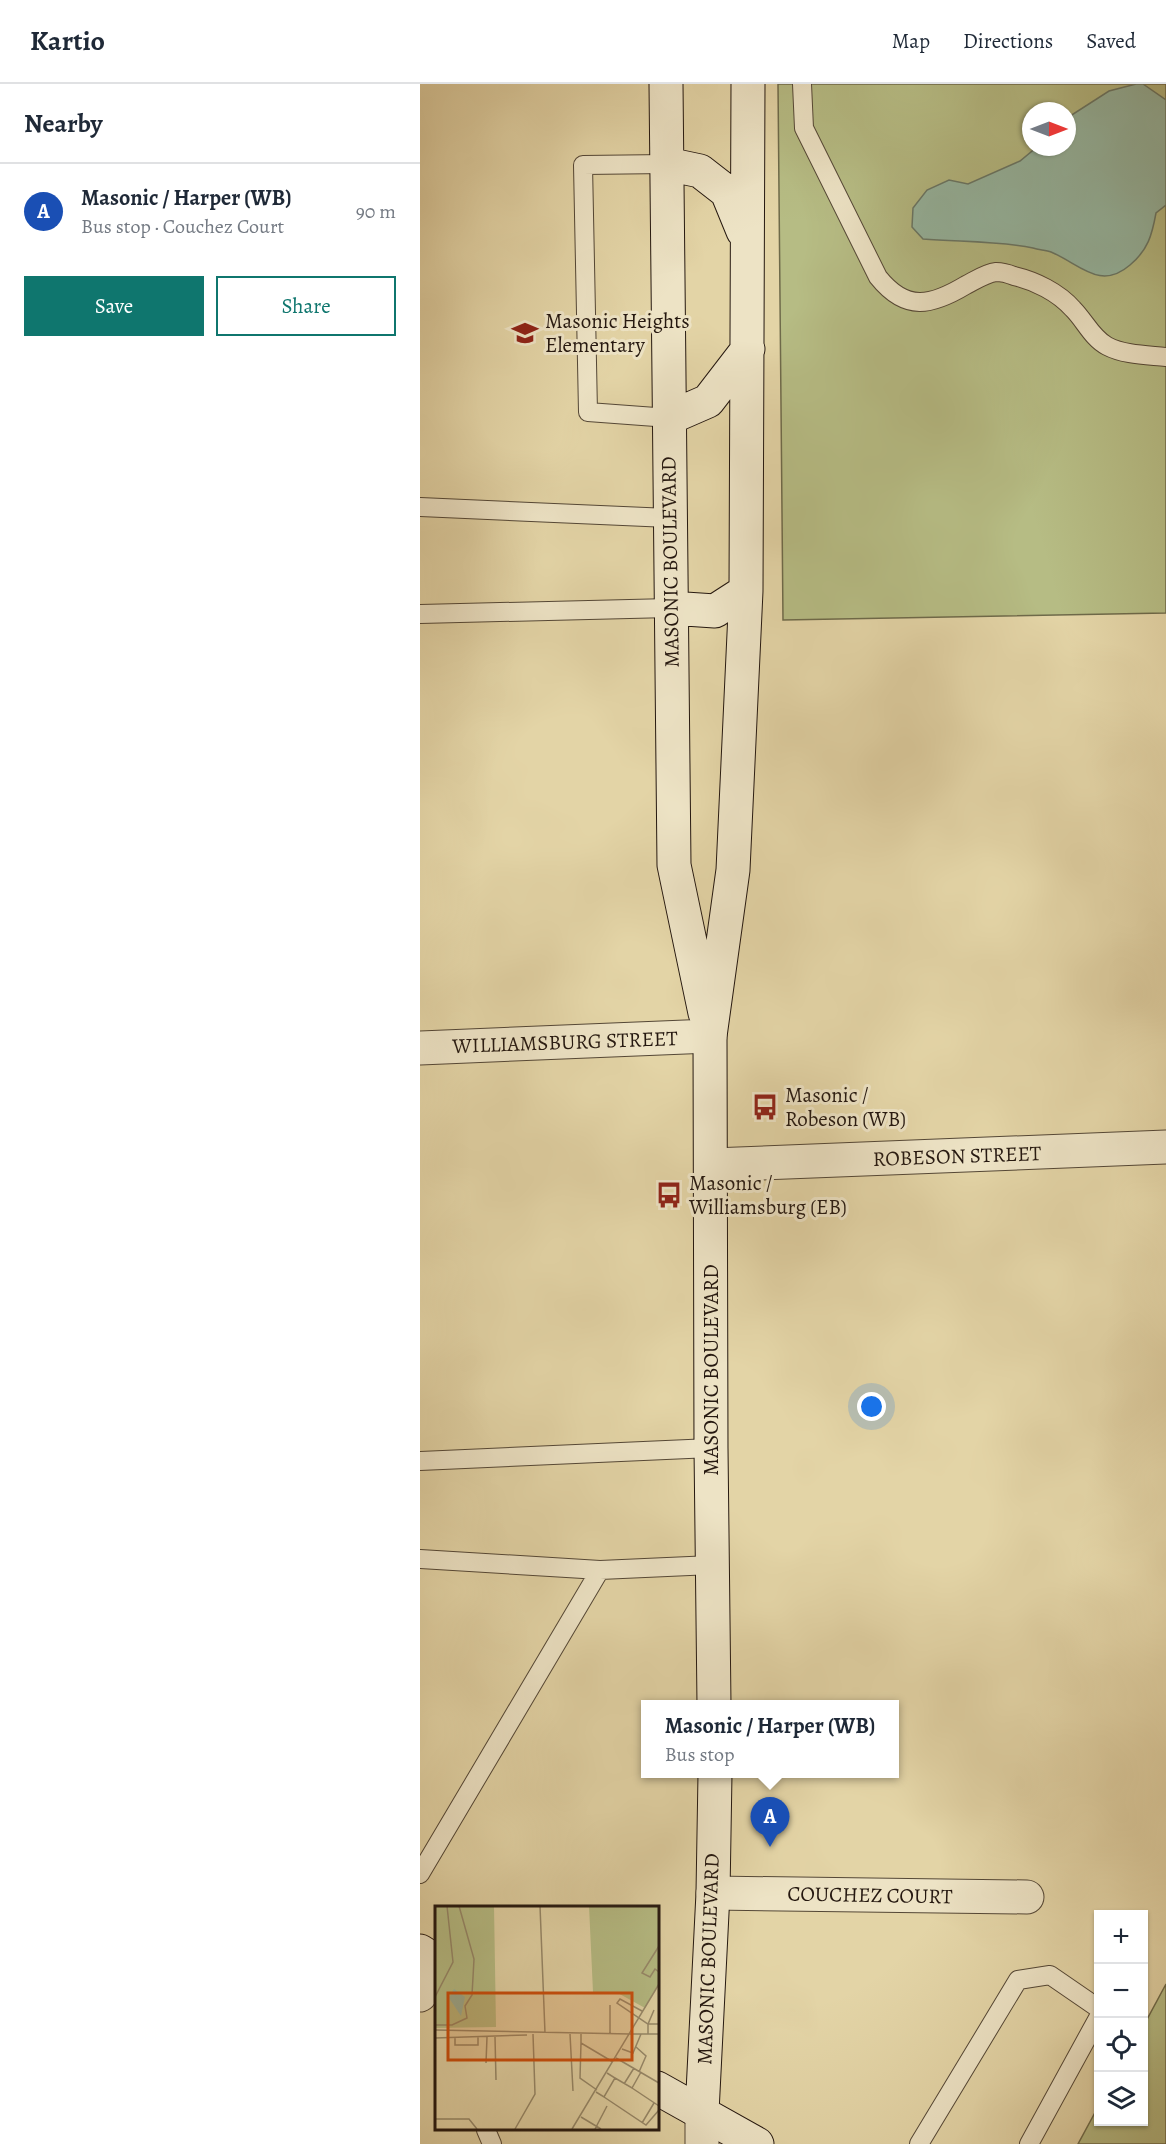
<!DOCTYPE html>
<html lang="en">
<head>
<meta charset="utf-8">
<style>
	:root { --surface:#fff; --page:#f6f6f7; --text:#1f2937; --muted:#747a83; --line:#e0e1e3; --accent:#0f766e }
	body { margin:0; font-family:Alegreya,serif; background:var(--page); color:var(--text) }
	.controls { position:absolute; right:18px; bottom:18px; display:grid; overflow:hidden; border-radius:0px; box-shadow:0 2px 4px #0004 }
	.controls button { width:54px; height:54px; display:grid; place-items:center; padding:0; border:0; border-bottom:2px solid var(--line); background:var(--surface); color:var(--text); font:30px sans-serif }
	.compass { position:absolute; left:602px; top:18px; width:54px; height:54px; border-radius:50%; background:var(--surface); box-shadow:0 2px 4px #0004; rotate:90deg }
	.you { position:absolute; left:452px; top:1323px; width:21px; height:21px; margin:-15px; border:4px solid #fff; border-radius:50%; background:#1a73e8; box-shadow:0 0 0 9px #1a73e833 }
	.badge { display:grid; place-items:center; width:39px; height:39px; border-radius:50%; background:var(--accent); color:#fff; font-size:20px; font-weight:700 }
	.pin { position:absolute; translate:-50% -50px; filter:drop-shadow(0 2px 3px #0008) }
	.pin::after { content:''; position:absolute; top:32px; width:21px; height:18px; background:inherit; clip-path:polygon(0 0,100% 0,50% 100%) }
	.popup { position:absolute; left:221px; top:1616px; width:258px; height:78px; box-sizing:border-box; display:grid; place-content:center; border-radius:0px; background:var(--surface); filter:drop-shadow(0 2px 4px #0005); font-size:20px; white-space:nowrap; color:var(--muted) }
	.popup b { font-size:22px; color:var(--text) }
	.popup::after { content:''; position:absolute; left:50%; top:100%; margin-left:-12px; border:12px solid transparent; border-top-color:var(--surface) }
	.list { margin:0; padding:0; list-style:none }
	h2 { display:flex; justify-content:space-between; align-items:center; height:78px; margin:0; padding:0 24px; font-size:26px }
	h2 small { font-size:20px; font-weight:400; color:var(--muted) }
	.list li { display:grid; grid-template-columns:39px 1fr auto; gap:18px; align-items:center; box-sizing:border-box; height:96px; padding:0 24px; border-top:2px solid var(--line) }
	.list b { display:block; font-size:22px; white-space:nowrap }
	.list p { margin:0; font-size:20px; white-space:nowrap; color:var(--muted) }
	.list em { font-size:20px; font-style:normal; color:var(--muted) }
	.actions { display:flex; gap:12px; padding:18px 24px }
	.actions a { flex:1; padding:14px 0; border:2px solid var(--accent); border-radius:0px; text-align:center; font-size:21px; color:var(--accent) }
	.actions .main { background:var(--accent); color:#fff }
	.icon { flex:none; width:33px; height:33px; fill:none; stroke:currentColor; stroke-width:2; stroke-linecap:round; stroke-linejoin:round }
	.map { position:relative; flex:none; width:746px; height:2060px; overflow:hidden }
	header { display:flex; align-items:center; gap:36px; box-sizing:border-box; height:84px; padding:0 30px; background:var(--surface); border-bottom:2px solid var(--line) }
	header strong { font-size:28px }
	nav { display:flex; gap:33px; margin-inline-start:auto; font-size:21px }
	main { display:flex }
	aside { flex:1; background:var(--surface) }
	.map>svg:first-child { display:block }
	.green { fill:#b6bc84; stroke:#6e6a4a; stroke-width:1.5; fill-rule:evenodd }
	.water { fill:#96b8a3; stroke:#697868; stroke-width:1.5 }
	.lines { fill:none; stroke-linecap:round; stroke-linejoin:round }
	.service-casing { stroke:#544736; stroke-width:20 }
	.minor-casing { stroke:#544736; stroke-width:35 }
	.tertiary-casing { stroke:#544736; stroke-width:35 }
	.secondary-casing { stroke:#251810; stroke-width:35 }
	.service { stroke:#ede3c5; stroke-width:18 }
	.minor { stroke:#ede3c5; stroke-width:33 }
	.tertiary { stroke:#ede3c5; stroke-width:33 }
	.secondary { stroke:#ede3c5; stroke-width:33 }
	.labels { text-anchor:middle; stroke-width:6; stroke-linejoin:round; paint-order:stroke }
	.poi-label { font-size:21px; fill:#251810; stroke:#ede3c5; text-anchor:start }
	.street-label { font-size:21px; fill:#251810; stroke:#ede3c5 }
	.inset-road { fill:none; stroke:#97896a; stroke-width:1.5 }
	.view { fill:#cb4f0d; fill-opacity:0.15; stroke:#cb4f0d; stroke-width:3 }
	.inset-edge { fill:none; stroke:#251810; stroke-width:3 }
</style>
</head>
<body>
<header>
<strong>Kartio</strong>
<nav><a>Map</a><a>Directions</a><a>Saved</a></nav>
</header>
<main>
<aside>
<h2>Nearby<small></small></h2>
<ul class="list">
<li><span class="badge" style="background:#1a4fb4">A</span><div><b>Masonic / Harper (WB)</b><p>Bus stop · Couchez Court</p></div><em>90 m</em></li>
</ul>
<div class="actions"><a class="main">Save</a><a>Share</a></div>
</aside>
<div class="map">
<svg width="746" height="2060" viewBox="0 0 746 2060">
	<rect width="100%" height="100%" fill="#e3d4a6"/>
	<filter id="stains"><feTurbulence type="fractalNoise" baseFrequency=".00333" numOctaves="4"/><feColorMatrix values="0 0 0 0 .2 0 0 0 0 .09 0 0 0 0 .02 0 0 0 .5 -.17"/></filter>
	<radialGradient id="worn" r=".72"><stop offset=".6" stop-color="#630" stop-opacity="0"/><stop offset="1" stop-color="#630" stop-opacity=".3"/></radialGradient>
	<path class="green" d="M 358,0 L 746,0 L 746,529 L 363,536 ZM 611,27 L 647,27 L 647,63 L 611,63 Z
		M 746,1900 L 746,2060 L 658,2060 L 678,2023 L 678,2038 L 724,2038 L 724,1941 Z"/>
	<path class="water" d="M 716,0 L 723,0 L 746,16 L 746,121 L 736,129 C 732,151 728,166 710,181 C 680,207 660,180 631,168 C 626,166 619,166 613,164 C 579,157 539,158 503,155 L 492,143 L 493,124 L 507,106 L 529,96 L 548,100 L 600,77 L 617,63 L 647,63 L 647,34 L 689,7 Z"/>
	<g class="lines">
		<g class="service-casing">
			<path id="service" d="M 382,0 L 384,44 L 458,193 C 486,228 511,222 546,201 C 554,197 566,189 576,188 C 581,188 589,190 594,192 C 615,197 638,208 653,225 C 665,237 672,254 687,262 C 704,271 727,271 746,273
				M 247,80 L 163,81 L 168,328 L 249,334
				M 0,423 L 249,434
				M 0,530 L 250,524
				M 0,1377 L 291,1364
				M 0,1475 L 180,1486
				M 0,1790 L 180,1486 L 292,1481
				M 67,2044 L 66,2046 L 72,2060
				M 499,2060 L 598,1896 L 630,1891 L 678,1924
				M 609,2060 L 678,1934"/>
		</g>
		<g class="minor-casing">
			<path id="minor" d="M 0,964 L 290,952
				M 292,1081 L 746,1063
				M 293,1809 L 607,1813
				M 0,1911 L 16,1883"/>
		</g>
		<g class="tertiary-casing">
			<path id="tertiary" d="M 282,2028 L 282,2060"/>
		</g>
		<g class="secondary-casing">
			<path id="secondary" d="M 246,0 L 254,781 L 285,929
				M 247,80 L 280,87 L 307,108 L 323,147
				M 249,334 L 288,317 L 328,265
				M 250,524 L 295,527 L 326,507
				M 294,1620 L 291,1364 L 290,952 L 313,786 L 326,507 L 328,0
				M 0,1867 L 16,1877
				M 237,2004 L 337,2060
				M 282,2028 L 293,1809 L 295,1690"/>
		</g>
		<use href="#service" class="service"/>
		<use href="#minor" class="minor"/>
		<use href="#tertiary" class="tertiary"/>
		<use href="#secondary" class="secondary"/>
	</g>
	<defs>
		<g id="school-bare" transform="scale(2.07)"><path d="M0-5L7-2L0 1L-7-2ZM-4 1L0 2.5L4 1V4Q0 6-4 4Z" fill="#8f2418" stroke="#ede3c5" stroke-width="2.5" paint-order="stroke"/></g>
		<g id="bus-bare" transform="scale(2.07)"><path d="M-5-6H5V4H4V6H2V4H-2V6H-4V4H-5ZM-3.5-4V0h7V-4ZM-3.5 1.2v1.5H-2V1.2ZM2 1.2v1.5H3.5V1.2Z" fill="#8f2418" stroke="#ede3c5" stroke-width="2.5" paint-order="stroke"/></g>
	</defs>
	<g fill-rule="evenodd">
		<use href="#school-bare" x="105" y="249"/>
		<use href="#bus-bare" x="345" y="1023"/>
		<use href="#bus-bare" x="249" y="1111"/>
	</g>
	<g class="labels">
		<g class="poi-label">
			<text x="125" y="244">Masonic Heights<tspan x="125" dy="24">Elementary</tspan></text>
			<text x="365" y="1018">Masonic /<tspan x="365" dy="24">Robeson (WB)</tspan></text>
			<text x="269" y="1106">Masonic /<tspan x="269" dy="24">Williamsburg (EB)</tspan></text>
		</g>
		<g class="street-label">
			<text transform="translate(250 478) rotate(-91)" y="7">MASONIC BOULEVARD</text>
			<text transform="translate(145 958) rotate(-2)" y="7">WILLIAMSBURG STREET</text>
			<text transform="translate(537 1072) rotate(-2)" y="7">ROBESON STREET</text>
			<text transform="translate(291 1286) rotate(-90)" y="7">MASONIC BOULEVARD</text>
			<text transform="translate(450 1811) rotate(1)" y="7">COUCHEZ COURT</text>
			<text transform="translate(288 1875) rotate(-88)" y="7">MASONIC BOULEVARD</text>
		</g>
	</g>
	<g transform="translate(15 1822)">
		<rect width="224" height="224" fill="#e3d4a6"/>
		<path d="M 0,0 L 59,0 L 61,121 L 0,122 ZM 154,0 L 223,0 L 223,79 L 210,102 L 181,86 L 158,86 Z" fill="#b6bc84"/>
		<path d="M 19,83 L 30,91 L 26,110 L 14,92 Z" fill="#96b8a3"/>
		<path class="inset-road" d="M 105,0 L 110,127M 224,40 L 207,67 L 215,71 L 220,63 L 224,66M 0,91 L 18,56 L 12,0M 207,105 L 185,93 L 182,97 L 213,118 L 219,104M 0,119 L 17,119 L 32,112 L 30,100 L 37,89 L 39,53 L 24,0M 0,124 L 195,128M 175,127 L 175,99M 135,128 L 138,185M 146,128 L 146,137 L 178,156M 195,128 L 224,128M 213,128 L 213,118 L 224,118M 60,131 L 61,174M 0,132 L 92,129M 20,132 L 20,139 L 43,139 L 43,131M 146,137 L 145,172 L 162,184M 201,141 L 211,150 L 204,166M 187,143 L 198,147 L 206,128M 181,152 L 224,177M 51,157 L 52,131M 180,172 L 197,182 L 206,166M 189,178 L 199,162M 197,182 L 224,200M 161,186 L 169,191 L 180,172 L 172,167M 169,191 L 211,219 L 224,204M 146,211 L 166,223M 0,213 L 34,213 L 42,223M 207,217 L 219,197M 80,223 L 100,188 L 98,128M 137,223 L 224,78M 160,223 L 172,200"/>
		<path class="view" d="M 13,87 L 197,87 L 197,154 L 13,154 Z"/>
		<rect width="224" height="224" class="inset-edge"/>
	</g>
	<rect width="100%" height="100%" filter="url(#stains)"/>
	<rect width="100%" height="100%" fill="url(#worn)"/>
</svg>
<div class="controls">
<button>+</button>
<button>−</button>
<button><svg class="icon" aria-label="locate" viewBox="0 0 24 24"><circle cx="12" cy="12" r="6"/><path d="M12 2v4M12 18v4M2 12h4M18 12h4"/></svg></button>
<button><svg class="icon" aria-label="layers" viewBox="0 0 24 24"><path d="M12 4l9 5-9 5-9-5zM3 14l9 5 9-5"/></svg></button>
</div>
<svg class="compass" viewBox="-18 -18 36 36"><path d="M0-13l5 13h-10z" fill="#e53935"/><path d="M0 13l5-13h-10z" fill="#747a83"/></svg>
<div class="you"></div>
<div class="pin badge" style="left:350px;top:1763px;background:#1a4fb4">A</div>
<div class="popup"><b>Masonic / Harper (WB)</b>Bus stop</div>
</div>
</main>
</body>
</html>
